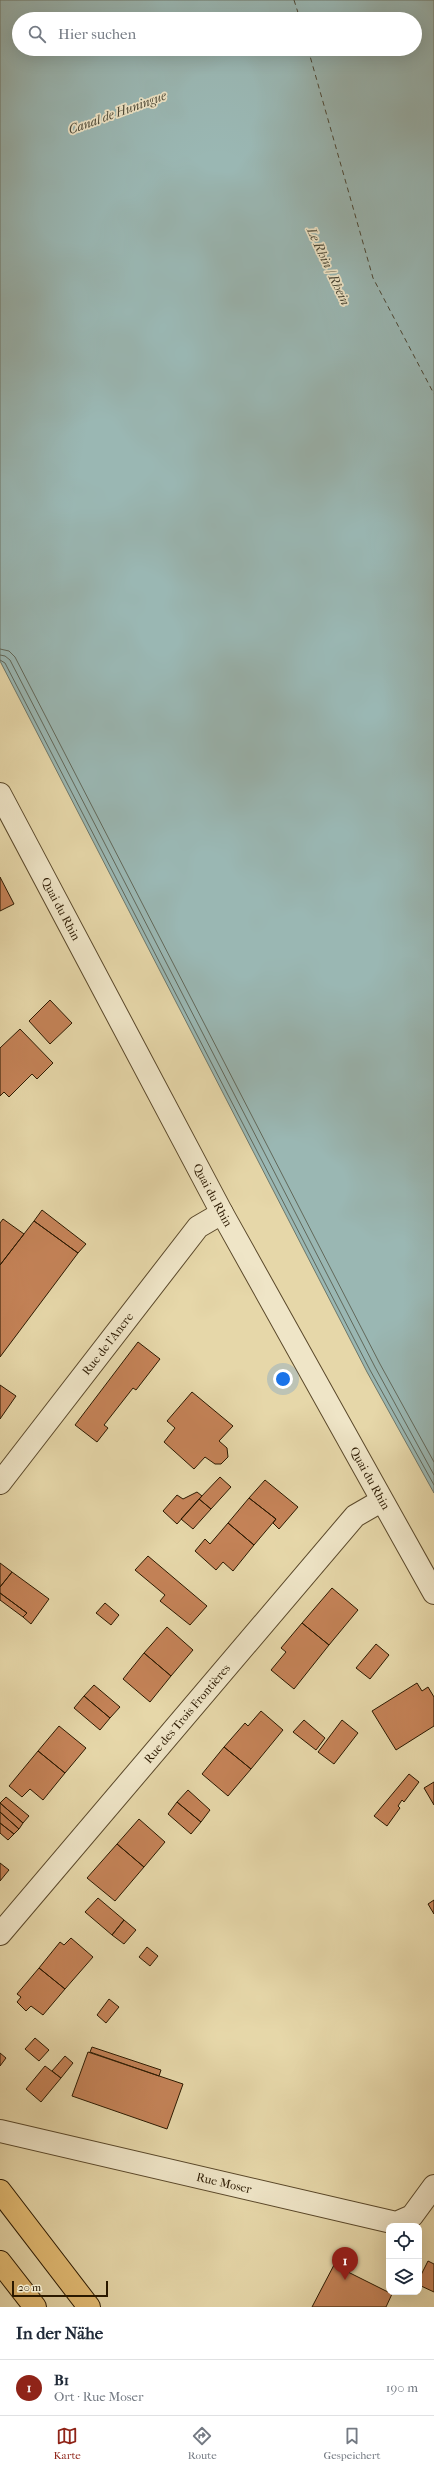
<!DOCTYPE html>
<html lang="de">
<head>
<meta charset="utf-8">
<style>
	:root { --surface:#fff; --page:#f6f6f7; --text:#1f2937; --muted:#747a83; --line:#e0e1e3; --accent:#8f2418 }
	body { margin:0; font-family:"IM FELL French Canon",serif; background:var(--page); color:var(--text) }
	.controls { position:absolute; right:12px; bottom:12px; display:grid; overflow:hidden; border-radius:8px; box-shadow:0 4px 16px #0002 }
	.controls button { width:36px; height:36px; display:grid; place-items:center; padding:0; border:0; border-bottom:1px solid var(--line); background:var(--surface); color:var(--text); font:20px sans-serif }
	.scale { position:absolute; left:12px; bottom:10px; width:96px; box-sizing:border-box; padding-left:4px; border:2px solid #2b1900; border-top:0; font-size:11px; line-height:14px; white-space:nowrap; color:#2b1900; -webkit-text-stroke:3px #efe5c7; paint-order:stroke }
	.you { position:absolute; left:283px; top:1379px; width:14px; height:14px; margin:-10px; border:3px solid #fff; border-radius:50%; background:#1a73e8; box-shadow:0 0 0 6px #1a73e833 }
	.badge { display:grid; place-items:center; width:26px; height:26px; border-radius:50%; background:var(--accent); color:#fff; font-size:13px; font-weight:700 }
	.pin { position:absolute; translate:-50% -33px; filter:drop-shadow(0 1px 2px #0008) }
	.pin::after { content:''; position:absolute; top:21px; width:14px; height:12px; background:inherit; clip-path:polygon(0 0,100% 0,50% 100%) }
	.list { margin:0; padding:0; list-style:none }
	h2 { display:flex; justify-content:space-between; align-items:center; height:52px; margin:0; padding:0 16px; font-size:17px }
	h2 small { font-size:13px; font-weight:400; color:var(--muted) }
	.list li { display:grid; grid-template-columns:26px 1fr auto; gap:12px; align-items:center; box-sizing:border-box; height:56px; padding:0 16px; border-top:1px solid var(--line) }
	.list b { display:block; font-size:15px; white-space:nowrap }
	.list p { margin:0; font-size:13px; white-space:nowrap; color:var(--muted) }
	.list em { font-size:13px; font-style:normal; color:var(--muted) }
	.icon { flex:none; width:22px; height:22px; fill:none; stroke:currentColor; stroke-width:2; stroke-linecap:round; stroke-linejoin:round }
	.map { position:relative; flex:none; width:434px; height:2307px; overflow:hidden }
	.search { position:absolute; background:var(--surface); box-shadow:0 4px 16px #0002; left:12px; right:12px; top:12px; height:44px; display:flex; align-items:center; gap:10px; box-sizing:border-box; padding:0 14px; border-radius:22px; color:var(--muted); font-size:15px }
	.sheet { height:108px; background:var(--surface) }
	nav { display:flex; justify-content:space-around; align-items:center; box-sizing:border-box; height:56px; border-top:1px solid var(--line); background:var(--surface); font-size:11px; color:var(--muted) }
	nav a { display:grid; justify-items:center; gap:2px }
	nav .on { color:var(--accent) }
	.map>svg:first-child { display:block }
	.water { fill:#9ab7b3; stroke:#6e786b; fill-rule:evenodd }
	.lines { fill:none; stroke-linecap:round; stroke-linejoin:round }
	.shore { stroke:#62685a; stroke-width:1 }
	.ferry { stroke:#4c4836; stroke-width:1; stroke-dasharray:5 4; stroke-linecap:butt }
	.building { fill:#c58358; stroke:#2b1900 }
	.minor-casing { stroke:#5a482a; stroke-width:24 }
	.major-casing { stroke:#2b1900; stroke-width:24 }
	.minor { stroke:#efe5c7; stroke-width:22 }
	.major { stroke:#e3bc74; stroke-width:22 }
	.labels { text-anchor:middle; stroke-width:3.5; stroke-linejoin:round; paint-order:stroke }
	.street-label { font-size:12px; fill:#2b1900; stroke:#efe5c7 }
	.water-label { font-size:13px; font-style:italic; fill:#4c4836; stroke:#efe5c7 }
</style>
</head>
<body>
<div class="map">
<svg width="434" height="2307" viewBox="0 0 434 2307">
	<rect width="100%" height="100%" fill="#e6d7a9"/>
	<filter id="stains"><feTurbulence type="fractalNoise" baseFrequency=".005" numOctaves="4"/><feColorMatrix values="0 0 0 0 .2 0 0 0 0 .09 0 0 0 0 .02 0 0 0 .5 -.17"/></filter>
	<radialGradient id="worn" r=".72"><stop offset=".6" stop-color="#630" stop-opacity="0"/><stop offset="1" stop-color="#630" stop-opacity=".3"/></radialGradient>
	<path class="water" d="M 0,0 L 434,0 L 434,1493 L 367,1372 L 0,661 ZM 19,19 L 415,19 L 415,49 L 19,49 Z"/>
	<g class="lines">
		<path class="shore" d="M 0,649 L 9,651 L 15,657 L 380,1364 L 434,1462
			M 0,655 L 5,656 L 10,660 L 375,1367 L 434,1475
			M 0,660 L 5,663 L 370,1370 L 434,1485"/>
		<path class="ferry" d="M 294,0 L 300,19
			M 308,49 L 373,278 L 434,394"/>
	</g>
	<path class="building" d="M 0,877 L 14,904 L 0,911 Z
		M 50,1000 L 72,1023 L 50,1044 L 29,1021 Z
		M 20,1029 L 53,1063 L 37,1079 L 32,1074 L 9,1097 L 4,1092 L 0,1096 L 0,1048 Z
		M 42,1210 L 86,1244 L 78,1253 L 34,1221 Z
		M 3,1219 L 24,1234 L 0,1265 L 0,1223 Z
		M 34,1221 L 78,1253 L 0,1357 L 0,1265 Z
		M 138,1342 L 160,1359 L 136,1390 L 133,1388 L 104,1425 L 108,1428 L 97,1442 L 75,1425 Z
		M 0,1385 L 16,1396 L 0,1419 Z
		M 192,1392 L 233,1426 L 219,1441 L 227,1448 L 228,1457 L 221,1464 L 215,1464 L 205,1457 L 194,1469 L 164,1442 L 175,1428 L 167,1421 Z
		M 220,1477 L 231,1487 L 211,1509 L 199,1499 Z
		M 265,1480 L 298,1507 L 279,1529 L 273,1523 L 276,1519 L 249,1498 Z
		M 197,1492 L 202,1496 L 177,1524 L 163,1511 L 177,1495 L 183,1499 Z
		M 249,1498 L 276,1519 L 254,1545 L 228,1523 Z
		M 199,1499 L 211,1509 L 193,1529 L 181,1519 Z
		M 228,1523 L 254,1545 L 233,1571 L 223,1562 L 216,1570 L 195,1551 L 205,1539 L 210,1544 Z
		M 148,1556 L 207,1606 L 190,1625 L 160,1601 L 165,1595 L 135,1570 Z
		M 0,1563 L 12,1572 L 0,1587 Z
		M 12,1572 L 49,1599 L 31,1624 L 23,1617 L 27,1613 L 0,1593 L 0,1587 Z
		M 332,1588 L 358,1610 L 329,1645 L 302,1623 Z
		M 0,1593 L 27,1613 L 23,1617 L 0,1600 Z
		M 105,1603 L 119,1615 L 111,1625 L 96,1613 Z
		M 302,1623 L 329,1645 L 294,1689 L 271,1670 L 286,1652 L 281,1648 Z
		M 167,1627 L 193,1650 L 171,1676 L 144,1653 Z
		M 376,1644 L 389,1655 L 370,1679 L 356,1668 Z
		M 144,1653 L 171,1676 L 150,1702 L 123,1679 Z
		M 417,1683 L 422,1691 L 428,1687 L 434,1697 L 434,1726 L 396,1750 L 372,1711 Z
		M 94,1685 L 120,1707 L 110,1718 L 84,1696 Z
		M 84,1696 L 110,1718 L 100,1730 L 74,1708 Z
		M 261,1711 L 283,1730 L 251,1769 L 224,1747 L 245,1723 L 248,1726 Z
		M 304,1720 L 325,1738 L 316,1750 L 293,1732 Z
		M 342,1720 L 358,1733 L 334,1764 L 318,1752 Z
		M 59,1726 L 86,1748 L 65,1773 L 38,1751 Z
		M 224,1747 L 251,1769 L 228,1796 L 202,1774 Z
		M 38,1751 L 65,1773 L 43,1800 L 30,1789 L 22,1797 L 9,1786 Z
		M 409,1774 L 419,1782 L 404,1802 L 402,1800 L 398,1806 L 400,1808 L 387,1826 L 374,1816 Z
		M 434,1782 L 434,1805 L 424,1788 Z
		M 188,1790 L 210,1810 L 201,1822 L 177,1802 Z
		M 6,1797 L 29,1816 L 23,1823 L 0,1803 Z
		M 177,1802 L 201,1822 L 191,1834 L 168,1814 Z
		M 0,1803 L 23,1823 L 19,1829 L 0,1812 Z
		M 0,1812 L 19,1829 L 14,1834 L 0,1823 Z
		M 139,1819 L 165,1842 L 144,1867 L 117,1844 Z
		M 0,1823 L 14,1834 L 8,1840 L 0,1833 Z
		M 117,1844 L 144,1867 L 115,1901 L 87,1878 Z
		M 0,1863 L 9,1870 L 0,1881 Z
		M 98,1898 L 124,1920 L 112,1935 L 85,1912 Z
		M 434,1900 L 434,1914 L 428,1904 Z
		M 124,1920 L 136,1930 L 124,1944 L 112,1935 Z
		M 71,1938 L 93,1957 L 65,1989 L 39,1968 L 60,1942 L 64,1945 Z
		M 147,1947 L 158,1956 L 150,1966 L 139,1957 Z
		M 39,1968 L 65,1989 L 43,2015 L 31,2006 L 26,2011 L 17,2002 L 21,1997 L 17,1994 Z
		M 109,1999 L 119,2007 L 106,2023 L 97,2015 Z
		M 35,2038 L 49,2050 L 39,2061 L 25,2049 Z
		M 92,2047 L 161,2070 L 159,2076 L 90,2052 Z
		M 88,2052 L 183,2084 L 167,2129 L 72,2096 Z
		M 0,2053 L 6,2058 L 0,2066 Z
		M 65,2056 L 73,2063 L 61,2078 L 52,2071 Z
		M 45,2066 L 61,2078 L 41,2102 L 26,2089 Z
		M 428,2261 L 434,2264 L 434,2292 L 419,2285 L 419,2279 Z
		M 334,2265 L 392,2294 L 386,2307 L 312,2307 Z"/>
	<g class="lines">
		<g class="minor-casing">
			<g id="minor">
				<path id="s1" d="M 0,794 L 222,1213 L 434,1593"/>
				<path id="s2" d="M 0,1483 L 198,1227 L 222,1213"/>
				<path id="s3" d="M 0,1934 L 355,1516 L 381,1501"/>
				<path id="s4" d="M 0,2131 L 396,2223 L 412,2216 L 434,2186"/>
			</g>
		</g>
		<g class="major-casing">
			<path id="major" d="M 0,2191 L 89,2307
				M 0,2262 L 35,2307"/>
		</g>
		<use href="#minor" class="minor"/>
		<use href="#major" class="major"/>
	</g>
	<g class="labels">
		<g class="street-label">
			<text dy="4" stroke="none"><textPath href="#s1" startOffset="130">Quai du Rhin</textPath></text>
			<text dy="4" stroke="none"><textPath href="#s1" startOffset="454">Quai du Rhin</textPath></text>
			<text dy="4" stroke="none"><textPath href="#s2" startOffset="176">Rue de l'Ancre</textPath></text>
			<text dy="4" stroke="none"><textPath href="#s1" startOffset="778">Quai du Rhin</textPath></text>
			<text dy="4" stroke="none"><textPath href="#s3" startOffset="289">Rue des Trois Frontières</textPath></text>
			<text dy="4" stroke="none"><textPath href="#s4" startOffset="230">Rue Moser</textPath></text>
		</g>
		<g class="water-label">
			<text transform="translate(117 112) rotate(-20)" y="5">Canal de Huningue</text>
			<text transform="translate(329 266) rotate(65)" y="5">Le Rhin / Rhein</text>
		</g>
	</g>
	<rect width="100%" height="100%" filter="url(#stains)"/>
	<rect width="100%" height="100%" fill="url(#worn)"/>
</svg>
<div class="controls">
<button><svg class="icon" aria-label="locate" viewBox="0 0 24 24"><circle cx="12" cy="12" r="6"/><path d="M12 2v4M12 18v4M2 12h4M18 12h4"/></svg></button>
<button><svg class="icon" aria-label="layers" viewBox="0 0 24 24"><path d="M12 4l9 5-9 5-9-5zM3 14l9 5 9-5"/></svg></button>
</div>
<div class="scale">20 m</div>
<div class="you"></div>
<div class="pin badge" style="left:345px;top:2280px">1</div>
<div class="search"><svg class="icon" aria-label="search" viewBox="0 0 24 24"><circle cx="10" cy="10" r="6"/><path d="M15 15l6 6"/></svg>Hier suchen</div>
</div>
<section class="sheet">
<h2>In der Nähe<small></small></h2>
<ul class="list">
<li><span class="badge">1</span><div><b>B1</b><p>Ort · Rue Moser</p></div><em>190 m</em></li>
</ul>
</section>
<nav>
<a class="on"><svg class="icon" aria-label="map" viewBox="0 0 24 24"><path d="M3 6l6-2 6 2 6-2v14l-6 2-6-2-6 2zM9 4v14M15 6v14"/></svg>Karte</a>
<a><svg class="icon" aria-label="directions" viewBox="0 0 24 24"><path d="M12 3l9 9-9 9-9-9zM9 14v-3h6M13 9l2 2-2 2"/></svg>Route</a>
<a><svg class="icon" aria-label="saved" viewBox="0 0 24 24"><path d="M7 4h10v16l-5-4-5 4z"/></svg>Gespeichert</a>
</nav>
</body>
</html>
